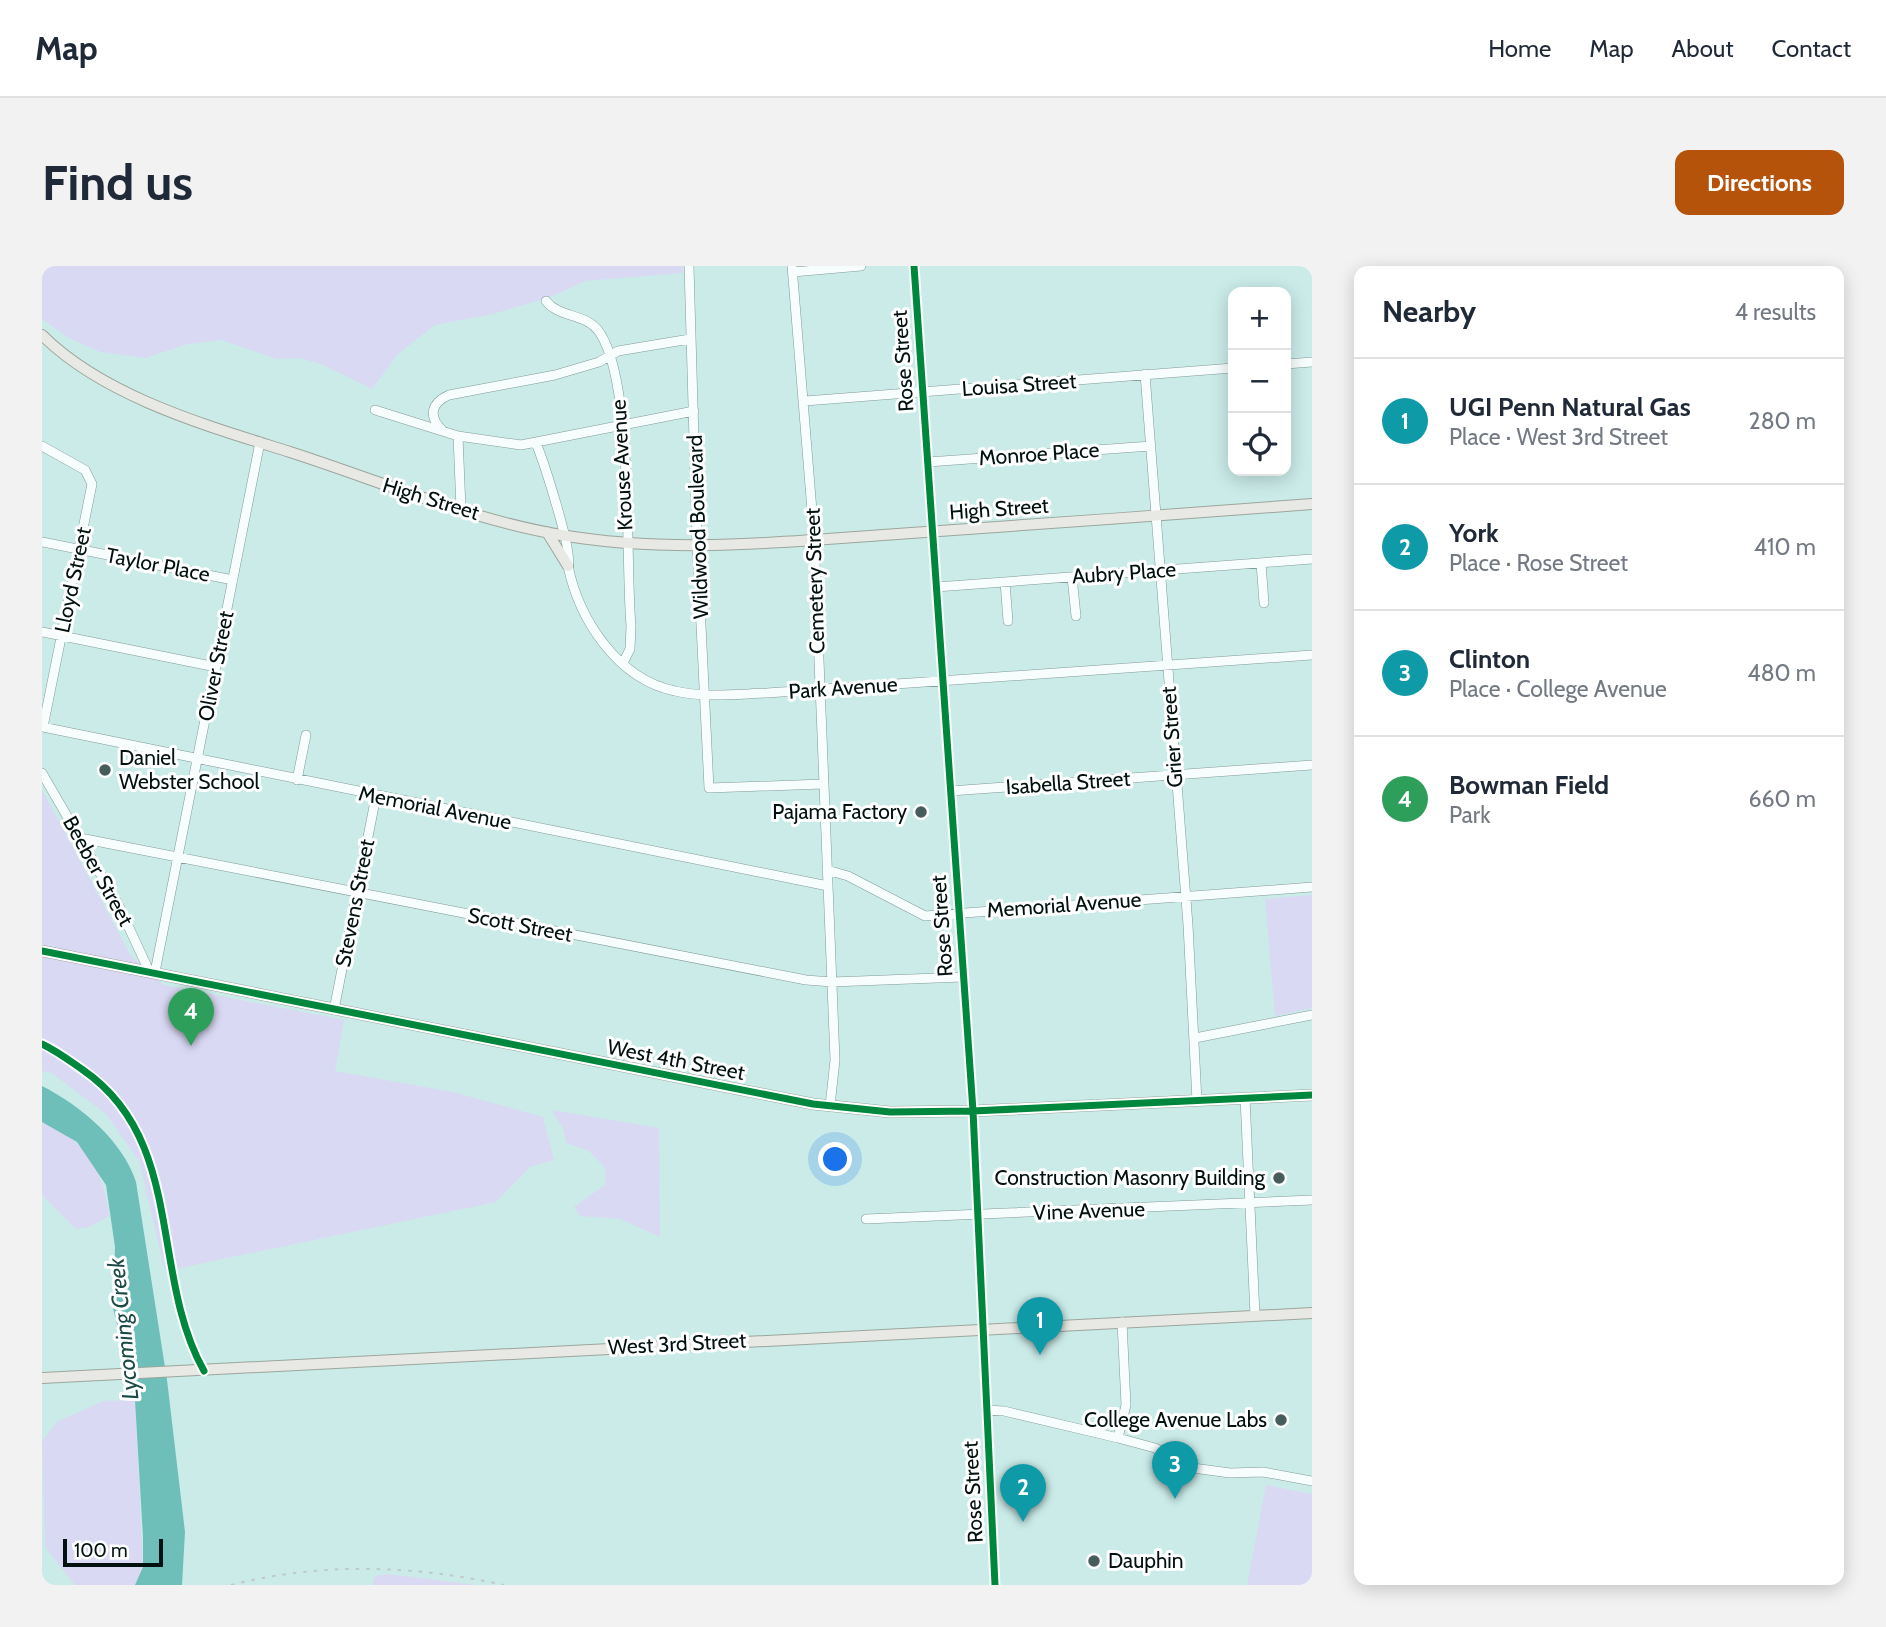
<!DOCTYPE html>
<html lang="en">
<head>
<meta charset="utf-8">
<style>
	:root { --surface:#fff; --page:#f2f2f3; --text:#1f2937; --muted:#747a83; --line:#e0e1e3; --accent:#b45309 }
	body { margin:0; font-family:Cabin,sans-serif; background:var(--page); color:var(--text) }
	.controls { position:absolute; right:21px; top:21px; display:grid; overflow:hidden; border-radius:14px; box-shadow:0 4px 18px #0003 }
	.controls button { width:63px; height:63px; display:grid; place-items:center; padding:0; border:0; border-bottom:2px solid var(--line); background:var(--surface); color:var(--text); font:35px sans-serif }
	.scale { position:absolute; left:21px; bottom:18px; width:100px; box-sizing:border-box; padding-left:7px; border:4px solid #001110; border-top:0; font-size:19px; line-height:24px; white-space:nowrap; color:#001110; -webkit-text-stroke:5px #fff; paint-order:stroke }
	.you { position:absolute; left:794px; top:894px; width:24px; height:24px; margin:-18px; border:5px solid #fff; border-radius:50%; background:#1a73e8; box-shadow:0 0 0 10px #1a73e833 }
	.badge { display:grid; place-items:center; width:46px; height:46px; border-radius:50%; background:var(--accent); color:#fff; font-size:23px; font-weight:700 }
	.pin { position:absolute; translate:-50% -58px; filter:drop-shadow(0 2px 4px #0008) }
	.pin::after { content:''; position:absolute; top:37px; width:24px; height:21px; background:inherit; clip-path:polygon(0 0,100% 0,50% 100%) }
	.list { margin:0; padding:0; list-style:none }
	h2 { display:flex; justify-content:space-between; align-items:center; height:91px; margin:0; padding:0 28px; font-size:30px }
	h2 small { font-size:23px; font-weight:400; color:var(--muted) }
	.list li { display:grid; grid-template-columns:46px 1fr auto; gap:21px; align-items:center; box-sizing:border-box; height:126px; padding:0 28px; border-top:2px solid var(--line) }
	.list b { display:block; font-size:26px; white-space:nowrap }
	.list p { margin:0; font-size:23px; white-space:nowrap; color:var(--muted) }
	.list em { font-size:23px; font-style:normal; color:var(--muted) }
	.icon { flex:none; width:38px; height:38px; fill:none; stroke:currentColor; stroke-width:2; stroke-linecap:round; stroke-linejoin:round }
	.map { position:relative; flex:none; width:1270px; height:1319px; overflow:hidden; border-radius:14px }
	header { display:flex; align-items:center; gap:42px; box-sizing:border-box; height:98px; padding:0 35px; background:var(--surface); border-bottom:2px solid var(--line) }
	header strong { font-size:33px }
	nav { display:flex; gap:38px; margin-inline-start:auto; font-size:24px }
	.intro { display:flex; align-items:center; justify-content:space-between; box-sizing:border-box; height:168px; padding:0 42px }
	h1 { margin:0; font-size:49px }
	.button { padding:18px 32px; border-radius:14px; background:var(--accent); color:#fff; font-size:24px; font-weight:700 }
	main { display:flex; gap:42px; padding:0 42px }
	aside { flex:1; background:var(--surface); border-radius:14px; box-shadow:0 4px 18px #0003 }
	.map>svg:first-child { display:block }
	.green { fill:#dad9f4 }
	.water { fill:#6ebeba }
	.lines { fill:none; stroke-linecap:round; stroke-linejoin:round }
	.minor-casing { stroke:#819b99; stroke-width:10 }
	.major-casing { stroke:#9ca69c; stroke-width:12 }
	.minor { stroke:#f7fcfc; stroke-width:9 }
	.major { stroke:#e8e8e4; stroke-width:10 }
	.rail { stroke:#c0c9c9; stroke-width:2; stroke-dasharray:3.5 7; stroke-linecap:butt }
	.cycleway-casing { stroke:#fff; stroke-width:11 }
	.cycleway { stroke:#00873e; stroke-width:7 }
	.poi-dot { fill:#475d5c; stroke:#fff; stroke-width:2.5 }
	.labels { text-anchor:middle; stroke-width:6; stroke-linejoin:round; paint-order:stroke }
	.street-label { font-size:21px; fill:#001110; stroke:#fff }
	.poi-label { font-size:21px; fill:#001110; stroke:#fff; text-anchor:end }
	.water-label { font-size:23px; font-style:italic; fill:#1b4946; stroke:#fff }
</style>
</head>
<body>
<header>
<strong>Map</strong>
<nav><a>Home</a><a>Map</a><a>About</a><a>Contact</a></nav>
</header>
<div class="intro"><h1>Find us</h1><a class="button">Directions</a></div>
<main>
<div class="map">
<svg width="1270" height="1319" viewBox="0 0 1270 1319">
	<rect width="100%" height="100%" fill="#caebe8"/>
	<path class="green" d="M 0,0 L 641,0 L 641,7 L 543,15 L 509,31 L 451,48 L 393,59 L 356,88 L 330,123 L 279,98 L 257,92 L 235,93 L 179,74 L 146,78 L 103,92 L 58,86 L 27,72 L 0,53 Z
		M 0,524 L 89,690 L 122,719 L 302,754 L 293,805 L 411,826 L 501,851 L 512,894 L 488,901 L 454,936 L 123,1005 L 97,895 L 64,848 L 7,805 L 0,806 Z
		M 1270,629 L 1270,742 L 1233,750 L 1223,633 Z
		M 509,844 L 617,862 L 618,971 L 578,953 L 538,950 L 532,941 L 564,918 L 563,902 L 547,885 L 524,877 L 521,862 Z
		M 0,856 C 44,874 62,904 67,950 L 47,961 L 34,963 L 0,929 Z
		M 93,1134 L 101,1301 L 93,1319 L 33,1319 L 3,1281 L 0,1175 L 15,1156 L 61,1135 Z
		M 1224,1219 L 1270,1228 L 1270,1319 L 1205,1319 Z
		M 346,1308 L 434,1319 L 330,1319 L 333,1310 Z"/>
	<path class="water" d="M 0,820 C 38,839 81,875 94,916 L 125,1114 L 143,1266 L 140,1319 L 93,1319 L 101,1301 L 101,1271 L 93,1134 L 71,1042 L 73,981 L 64,919 L 35,876 L 0,856 Z"/>
	<g class="lines">
		<g class="minor-casing">
			<path id="minor" d="M 647,0 L 655,278 L 667,522 L 781,518
				M 750,0 L 772,269 L 793,794 L 788,840
				M 872,0 L 931,845 L 953,1319
				M 751,6 L 819,0
				M 504,35 C 518,53 544,46 558,67 C 592,119 583,292 589,360 L 588,383 L 581,397
				M 1244,98 L 1270,96
				M 1103,108 L 1146,659 L 1155,835
				M 763,135 L 1191,102
				M 333,144 L 416,170 L 479,179 L 652,145
				M 400,164 C 386,150 389,137 407,129 L 513,109 L 557,96 L 576,85 L 648,73
				M 416,170 L 419,243
				M 494,177 C 501,194 532,288 526,300 C 537,353 575,413 633,425 C 663,432 695,428 725,427 L 1270,389
				M 0,180 L 43,204 L 50,218 L 1,461
				M 886,196 L 1109,180
				M 0,276 L 191,314
				M 1219,297 L 1222,337
				M 1030,311 L 1034,350
				M 963,316 L 966,355
				M 894,321 L 1270,293
				M 0,366 L 174,401
				M 0,461 L 786,620
				M 0,507 L 77,640 L 107,705
				M 255,514 L 264,469
				M 908,525 L 1270,499
				M 38,572 L 764,714 L 790,716 L 921,711
				M 785,604 L 806,610 L 883,650 L 1270,621
				M 113,706 L 218,176
				M 292,744 L 334,530
				M 1153,772 L 1270,749
				M 1203,832 L 1213,1049
				M 824,953 L 1270,934
				M 1080,1056 L 1084,1139 L 1076,1172 L 1113,1182 L 1151,1202 L 1188,1207 L 1221,1206 L 1270,1215
				M 944,1144 L 962,1145 L 1076,1172"/>
		</g>
		<g class="major-casing">
			<path id="major" d="M 0,69 C 62,131 166,160 248,186 C 338,215 426,253 519,269 C 629,288 745,276 855,268 C 993,259 1132,248 1270,238
				M 505,266 L 526,300
				M 0,685 L 771,838 L 848,846 L 931,845 L 1270,829
				M 0,1112 L 1270,1047"/>
		</g>
		<use href="#minor" class="minor"/>
		<use href="#major" class="major"/>
		<path class="rail" d="M 189,1319 C 279,1296 371,1299 462,1319"/>
		<g class="cycleway-casing">
			<path id="cycleway" d="M 872,0 L 931,845 L 953,1319
				M 0,685 L 771,838 L 848,846 L 931,845 L 1270,829
				M 0,778 C 15,785 28,795 41,804 C 144,875 107,1007 162,1105"/>
		</g>
		<use href="#cycleway" class="cycleway"/>
	</g>
	<g class="poi-dot">
		<circle cx="63" cy="504" r="7"/>
		<circle cx="879" cy="546" r="7"/>
		<circle cx="1237" cy="912" r="7"/>
		<circle cx="1239" cy="1154" r="7"/>
		<circle cx="1052" cy="1295" r="7"/>
	</g>
	<g class="labels">
		<g class="street-label">
			<text transform="translate(861 95) rotate(-94)" y="7">Rose Street</text>
			<text transform="translate(977 119) rotate(-4)" y="7">Louisa Street</text>
			<text transform="translate(997 188) rotate(-4)" y="7">Monroe Place</text>
			<text transform="translate(580 199) rotate(-93)" y="7">Krouse Avenue</text>
			<text transform="translate(389 233) rotate(17)" y="7">High Street</text>
			<text transform="translate(957 243) rotate(-4)" y="7">High Street</text>
			<text transform="translate(656 261) rotate(-92)" y="7">Wildwood Boulevard</text>
			<text transform="translate(116 299) rotate(11)" y="7">Taylor Place</text>
			<text transform="translate(1082 307) rotate(-4)" y="7">Aubry Place</text>
			<text transform="translate(31 314) rotate(-78)" y="7">Lloyd Street</text>
			<text transform="translate(773 315) rotate(-92)" y="7">Cemetery Street</text>
			<text transform="translate(174 400) rotate(-79)" y="7">Oliver Street</text>
			<text transform="translate(801 422) rotate(-4)" y="7">Park Avenue</text>
			<text transform="translate(1130 471) rotate(-94)" y="7">Grier Street</text>
			<text transform="translate(1026 517) rotate(-4)" y="7">Isabella Street</text>
			<text transform="translate(393 542) rotate(11)" y="7">Memorial Avenue</text>
			<text transform="translate(56 605) rotate(61)" y="7">Beeber Street</text>
			<text transform="translate(313 637) rotate(-79)" y="7">Stevens Street</text>
			<text transform="translate(1022 639) rotate(-4)" y="7">Memorial Avenue</text>
			<text transform="translate(478 659) rotate(11)" y="7">Scott Street</text>
			<text transform="translate(900 660) rotate(-94)" y="7">Rose Street</text>
			<text transform="translate(634 794) rotate(11)" y="7">West 4th Street</text>
			<text transform="translate(1047 945) rotate(-2)" y="7">Vine Avenue</text>
			<text transform="translate(635 1078) rotate(-3)" y="7">West 3rd Street</text>
			<text transform="translate(931 1226) rotate(-93)" y="7">Rose Street</text>
		</g>
		<g class="poi-label">
			<text x="77" y="499" text-anchor="start">Daniel<tspan x="77" dy="24">Webster School</tspan></text>
			<text x="865" y="553">Pajama Factory</text>
			<text x="1223" y="919">Construction Masonry Building</text>
			<text x="1225" y="1161">College Avenue Labs</text>
			<text x="1066" y="1302" text-anchor="start">Dauphin</text>
		</g>
		<g class="water-label">
			<text transform="translate(81 1063) rotate(-96)" y="8">Lycoming Creek</text>
		</g>
	</g>
</svg>
<div class="controls">
<button>+</button>
<button>−</button>
<button><svg class="icon" aria-label="locate" viewBox="0 0 24 24"><circle cx="12" cy="12" r="6"/><path d="M12 2v4M12 18v4M2 12h4M18 12h4"/></svg></button>
</div>
<div class="scale">100 m</div>
<div class="you"></div>
<div class="pin badge" style="left:998px;top:1089px;background:#0f9aa8">1</div>
<div class="pin badge" style="left:981px;top:1256px;background:#0f9aa8">2</div>
<div class="pin badge" style="left:1133px;top:1233px;background:#0f9aa8">3</div>
<div class="pin badge" style="left:149px;top:780px;background:#2e9e5b">4</div>
</div>
<aside>
<h2>Nearby<small>4 results</small></h2>
<ul class="list">
<li><span class="badge" style="background:#0f9aa8">1</span><div><b>UGI Penn Natural Gas</b><p>Place · West 3rd Street</p></div><em>280 m</em></li>
<li><span class="badge" style="background:#0f9aa8">2</span><div><b>York</b><p>Place · Rose Street</p></div><em>410 m</em></li>
<li><span class="badge" style="background:#0f9aa8">3</span><div><b>Clinton</b><p>Place · College Avenue</p></div><em>480 m</em></li>
<li><span class="badge" style="background:#2e9e5b">4</span><div><b>Bowman Field</b><p>Park</p></div><em>660 m</em></li>
</ul>
</aside>
</main>
</body>
</html>
